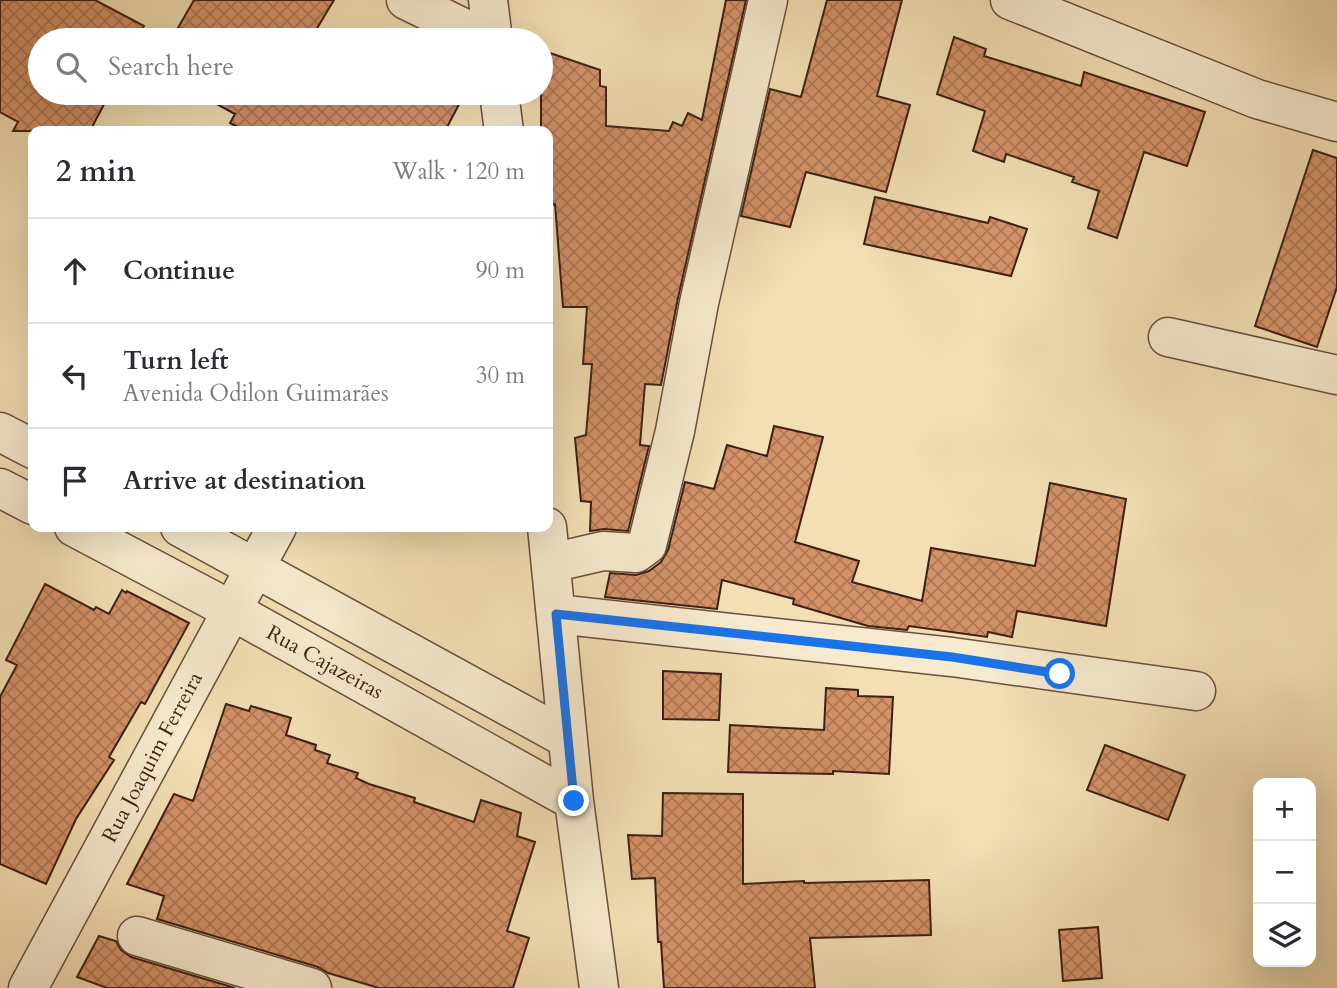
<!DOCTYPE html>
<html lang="en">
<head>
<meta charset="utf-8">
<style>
	:root { --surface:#fff; --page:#f2f2f3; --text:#2b2b33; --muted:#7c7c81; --line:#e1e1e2 }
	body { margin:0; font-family:Cardo,serif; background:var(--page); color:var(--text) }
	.controls { position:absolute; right:21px; bottom:21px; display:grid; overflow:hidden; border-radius:14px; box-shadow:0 7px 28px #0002 }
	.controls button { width:63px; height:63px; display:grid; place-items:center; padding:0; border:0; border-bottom:2px solid var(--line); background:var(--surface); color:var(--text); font:35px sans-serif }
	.stop { position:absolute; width:21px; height:21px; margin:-16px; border:5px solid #1a73e8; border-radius:50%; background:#fff }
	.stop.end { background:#1a73e8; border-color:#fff; box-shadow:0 2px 7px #0008 }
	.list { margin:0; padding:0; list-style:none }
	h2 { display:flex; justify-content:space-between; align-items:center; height:91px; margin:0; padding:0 28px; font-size:30px }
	h2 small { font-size:23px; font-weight:400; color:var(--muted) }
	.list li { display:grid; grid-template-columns:46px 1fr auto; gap:21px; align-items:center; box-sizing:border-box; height:105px; padding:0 28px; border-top:2px solid var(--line) }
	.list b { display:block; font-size:26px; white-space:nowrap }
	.list p { margin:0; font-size:23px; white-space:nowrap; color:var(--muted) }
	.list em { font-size:23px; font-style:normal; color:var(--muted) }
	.icon { flex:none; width:38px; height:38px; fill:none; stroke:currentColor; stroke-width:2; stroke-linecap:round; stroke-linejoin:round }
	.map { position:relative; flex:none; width:1337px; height:988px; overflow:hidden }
	.search { position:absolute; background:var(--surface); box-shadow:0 7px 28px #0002; left:28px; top:28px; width:525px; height:77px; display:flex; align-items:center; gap:18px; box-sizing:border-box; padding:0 24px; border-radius:38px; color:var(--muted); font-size:26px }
	.panel { position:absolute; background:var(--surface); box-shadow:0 7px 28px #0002; left:28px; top:126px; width:525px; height:406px; border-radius:14px }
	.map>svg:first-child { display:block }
	.building { fill:url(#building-cross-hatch); stroke:#3d1f14; stroke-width:2 }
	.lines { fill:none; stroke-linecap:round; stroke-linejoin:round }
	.minor-casing { stroke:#6a4f3c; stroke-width:41 }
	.minor { stroke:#f7eace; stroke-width:38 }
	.route { stroke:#1a73e8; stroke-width:9 }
	.labels { text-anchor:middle; stroke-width:5; stroke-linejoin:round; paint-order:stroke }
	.street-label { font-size:21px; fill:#3d1f14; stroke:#f7eace }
</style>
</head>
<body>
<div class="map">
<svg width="1337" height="988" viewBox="0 0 1337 988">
	<defs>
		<pattern id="building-cross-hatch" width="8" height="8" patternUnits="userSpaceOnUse" patternTransform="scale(1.75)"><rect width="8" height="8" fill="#d49268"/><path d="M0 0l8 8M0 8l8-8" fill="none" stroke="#ad7754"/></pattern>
	</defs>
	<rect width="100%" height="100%" fill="#f3dfb4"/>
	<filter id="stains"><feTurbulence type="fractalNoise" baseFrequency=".00286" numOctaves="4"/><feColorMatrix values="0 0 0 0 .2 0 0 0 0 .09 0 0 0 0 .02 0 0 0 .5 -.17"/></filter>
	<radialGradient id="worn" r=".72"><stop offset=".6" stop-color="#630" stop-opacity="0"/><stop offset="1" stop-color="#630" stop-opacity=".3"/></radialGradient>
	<path class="building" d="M 0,0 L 95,0 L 144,26 L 137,40 L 40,40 L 40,93 L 110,93 L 90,131 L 13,131 L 18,122 L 0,112 Z
		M 194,0 L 334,0 L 310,40 L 171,40 Z
		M 726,0 L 746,0 L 678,298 L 661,385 L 645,384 L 640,445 L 649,446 L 628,531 L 604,529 L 590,531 L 591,502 L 581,501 L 575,438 L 586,435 L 592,364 L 583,364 L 587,307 L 563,307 L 555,204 L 552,205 L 548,179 L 548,131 L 541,131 L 541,50 L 600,70 L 600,86 L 606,87 L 606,126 L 669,131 L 673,122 L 682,126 L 688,113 L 702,120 Z
		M 827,0 L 902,0 L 877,96 L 910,105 L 886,192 L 806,172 L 790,227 L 741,216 L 770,89 L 801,97 Z
		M 954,37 L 986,49 L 984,56 L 1081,86 L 1084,72 L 1205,112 L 1187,166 L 1144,152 L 1117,238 L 1088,228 L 1099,191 L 1072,182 L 1074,177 L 1006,154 L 1004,162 L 973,151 L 985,111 L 937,94 Z
		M 204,93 L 465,93 L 445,131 L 245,131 L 230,123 L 235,114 L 202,96 Z
		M 1313,150 L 1337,158 L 1337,287 L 1317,347 L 1255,326 Z
		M 875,197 L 988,223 L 990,217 L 1027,229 L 1011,276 L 864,244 Z
		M 774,426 L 823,437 L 795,542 L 859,561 L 852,582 L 922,601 L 931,548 L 1035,566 L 1050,483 L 1126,499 L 1106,626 L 1017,611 L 1012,637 L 988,632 L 987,637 L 909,626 L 907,630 L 868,626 L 793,604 L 794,599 L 722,580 L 717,609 L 605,597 L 610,573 L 636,575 L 649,571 L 661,562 L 668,550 L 685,482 L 714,489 L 727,445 L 767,456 Z
		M 45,584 L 94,610 L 96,607 L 109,614 L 122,590 L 126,593 L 127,591 L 189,623 L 145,704 L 141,702 L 109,757 L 114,760 L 76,819 L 46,884 L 0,864 L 0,697 L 17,665 L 6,660 Z
		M 663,671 L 721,674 L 719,720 L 663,719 Z
		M 826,688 L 858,690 L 858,696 L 893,697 L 889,774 L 833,771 L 833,774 L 728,772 L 730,725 L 824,730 Z
		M 226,704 L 249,711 L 251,706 L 291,718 L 286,735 L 316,745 L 315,750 L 330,755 L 327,763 L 358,773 L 356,778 L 369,784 L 415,798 L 414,802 L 474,822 L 481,800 L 521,813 L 517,836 L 535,842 L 507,931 L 529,938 L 513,988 L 379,988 L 328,973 L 318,967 L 157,919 L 164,896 L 127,884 L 174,794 L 193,801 Z
		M 1105,745 L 1185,775 L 1168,820 L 1087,790 Z
		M 663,793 L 743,794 L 743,884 L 804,881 L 804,883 L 929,880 L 931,935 L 810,938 L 815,988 L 664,988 L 661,942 L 658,942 L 655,878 L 632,879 L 628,835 L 662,836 Z
		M 1098,927 L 1102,978 L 1063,981 L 1059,930 Z
		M 99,936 L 116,941 L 121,950 L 131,957 L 235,988 L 107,988 L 77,977 Z"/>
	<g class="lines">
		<g class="minor-casing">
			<path id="minor" d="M 406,0 L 488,40
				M 488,0 L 493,40
				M 1010,0 L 1257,99 L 1337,122
				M 499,93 L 504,131
				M 1168,337 L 1337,375
				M 0,432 L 33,449
				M 0,488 L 33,505
				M 74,527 L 231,610 L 574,801
				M 180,527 L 568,739
				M 547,527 L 574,801 L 599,988
				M 551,563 L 603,551 L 636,553 L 647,545 L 675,431 L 699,303 L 768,0
				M 556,614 L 952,657 L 1196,691
				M 137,936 L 312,988
				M 28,988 L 277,527"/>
		</g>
		<use href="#minor" class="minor"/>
	</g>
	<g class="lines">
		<path class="route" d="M 574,801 L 556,614 L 952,657 L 1060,674"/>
	</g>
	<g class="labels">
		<g class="street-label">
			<text transform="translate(325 662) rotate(29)" y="7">Rua Cajazeiras</text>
			<text transform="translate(152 757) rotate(-62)" y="7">Rua Joaquim Ferreira</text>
		</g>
	</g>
	<rect width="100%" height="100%" filter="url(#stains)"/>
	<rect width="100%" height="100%" fill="url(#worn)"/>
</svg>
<div class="controls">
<button>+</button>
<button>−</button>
<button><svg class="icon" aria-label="layers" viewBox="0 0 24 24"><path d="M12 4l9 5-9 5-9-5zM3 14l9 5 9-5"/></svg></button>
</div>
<div class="stop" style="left:1060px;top:674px"></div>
<div class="stop end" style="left:574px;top:801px"></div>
<div class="search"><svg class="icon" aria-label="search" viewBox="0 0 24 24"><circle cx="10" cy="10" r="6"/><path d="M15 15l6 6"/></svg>Search here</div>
<section class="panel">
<h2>2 min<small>Walk · 120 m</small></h2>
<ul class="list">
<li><svg class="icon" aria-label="ahead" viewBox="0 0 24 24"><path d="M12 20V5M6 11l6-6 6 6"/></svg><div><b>Continue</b></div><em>90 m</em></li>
<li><svg class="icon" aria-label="left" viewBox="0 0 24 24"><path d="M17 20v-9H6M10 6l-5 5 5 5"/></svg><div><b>Turn left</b><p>Avenida Odilon Guimarães</p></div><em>30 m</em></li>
<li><svg class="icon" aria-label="arrive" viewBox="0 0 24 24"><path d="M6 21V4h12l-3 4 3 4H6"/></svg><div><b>Arrive at destination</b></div></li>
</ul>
</section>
</div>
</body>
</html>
